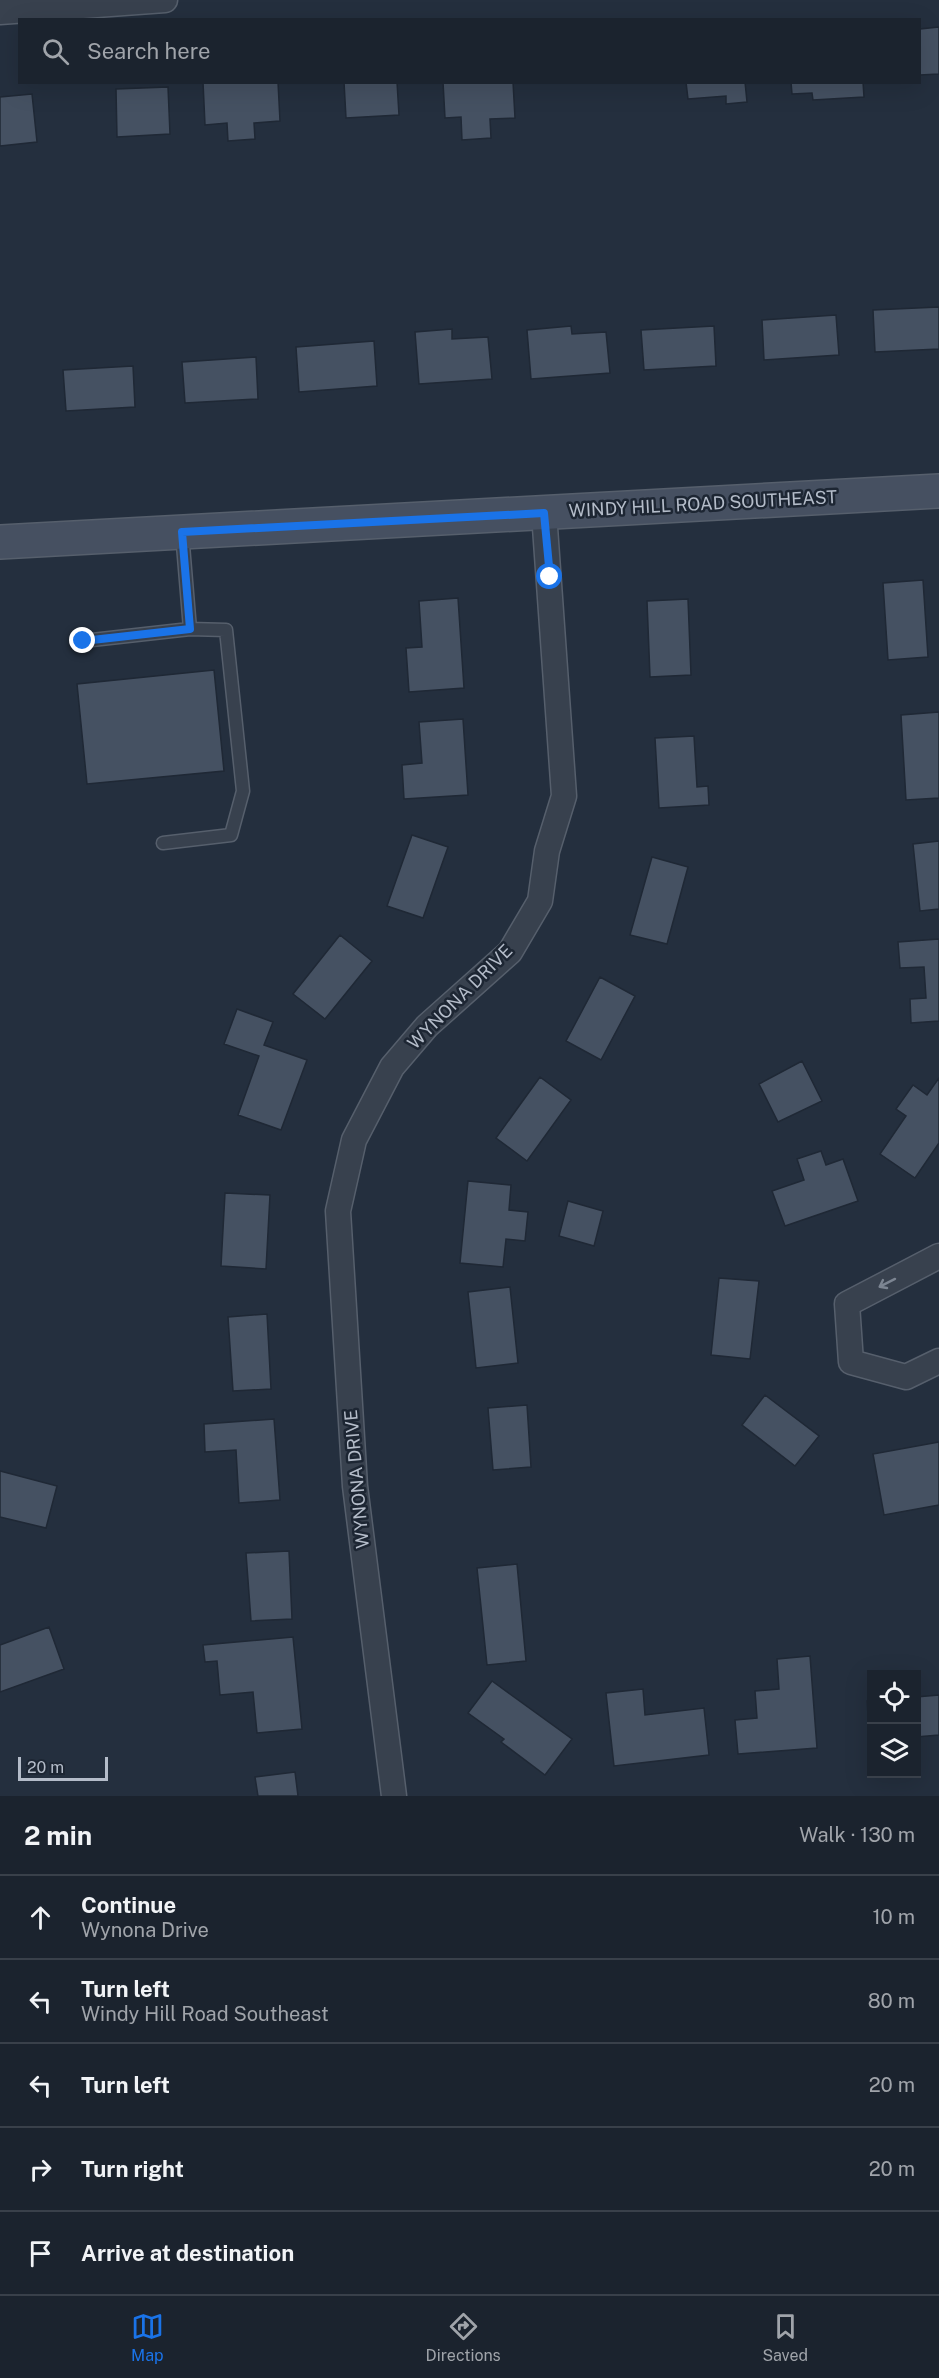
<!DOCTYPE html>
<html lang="en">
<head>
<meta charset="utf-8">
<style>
	:root { --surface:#1b232e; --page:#282f3a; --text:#f1f3f6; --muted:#a0a4aa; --line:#39404a; --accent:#1a73e8 }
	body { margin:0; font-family:"Public Sans",sans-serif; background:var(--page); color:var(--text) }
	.controls { position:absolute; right:18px; bottom:18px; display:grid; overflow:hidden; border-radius:0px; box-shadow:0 6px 24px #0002 }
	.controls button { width:54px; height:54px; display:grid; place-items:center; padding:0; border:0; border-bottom:2px solid var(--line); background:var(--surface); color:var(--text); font:30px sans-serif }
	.scale { position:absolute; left:18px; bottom:15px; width:90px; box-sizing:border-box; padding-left:6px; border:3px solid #b4bcc9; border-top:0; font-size:16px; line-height:21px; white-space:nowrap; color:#b4bcc9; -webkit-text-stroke:4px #1d2633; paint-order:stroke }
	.stop { position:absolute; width:18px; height:18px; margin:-14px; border:4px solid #1a73e8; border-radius:50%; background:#fff }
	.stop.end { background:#1a73e8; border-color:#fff; box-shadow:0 2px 6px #0008 }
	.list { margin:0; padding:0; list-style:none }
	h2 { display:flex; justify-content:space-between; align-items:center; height:78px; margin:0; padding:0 24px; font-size:26px }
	h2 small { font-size:20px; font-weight:400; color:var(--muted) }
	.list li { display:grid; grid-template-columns:39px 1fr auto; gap:18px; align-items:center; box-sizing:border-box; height:84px; padding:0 24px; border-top:2px solid var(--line) }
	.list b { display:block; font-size:22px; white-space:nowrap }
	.list p { margin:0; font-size:20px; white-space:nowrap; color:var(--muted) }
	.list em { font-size:20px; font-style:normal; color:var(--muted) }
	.icon { flex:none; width:33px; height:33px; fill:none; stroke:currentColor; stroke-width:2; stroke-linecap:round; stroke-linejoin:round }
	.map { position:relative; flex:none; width:939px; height:1796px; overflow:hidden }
	.search { position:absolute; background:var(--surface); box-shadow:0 6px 24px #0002; left:18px; right:18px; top:18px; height:66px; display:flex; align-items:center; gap:15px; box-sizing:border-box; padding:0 21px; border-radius:0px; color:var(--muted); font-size:22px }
	.sheet { height:498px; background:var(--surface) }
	nav { display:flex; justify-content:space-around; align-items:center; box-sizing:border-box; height:84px; border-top:2px solid var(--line); background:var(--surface); font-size:16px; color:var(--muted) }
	nav a { display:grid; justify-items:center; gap:3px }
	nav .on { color:var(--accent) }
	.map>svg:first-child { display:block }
	.building { fill:#455162; stroke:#1f2835; stroke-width:1.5 }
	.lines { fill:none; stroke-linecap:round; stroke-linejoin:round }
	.lane-casing { stroke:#565f6c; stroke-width:15 }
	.street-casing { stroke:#565f6c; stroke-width:27 }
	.secondary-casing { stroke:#565f6c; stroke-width:36 }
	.lane { stroke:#38414e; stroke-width:12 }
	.street { stroke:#38414e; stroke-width:24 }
	.secondary { stroke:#465061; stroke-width:33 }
	.oneway { stroke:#7c8592 }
	.route { stroke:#1a73e8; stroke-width:8 }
	.labels { text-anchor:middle; stroke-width:5; stroke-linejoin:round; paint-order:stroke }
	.street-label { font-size:18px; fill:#b4bcc9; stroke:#1d2633 }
</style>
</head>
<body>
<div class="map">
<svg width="939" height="1796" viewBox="0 0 939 1796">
	<rect width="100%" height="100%" fill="#242f3e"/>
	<path class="building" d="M 939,27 L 939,74 L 920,75 L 920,29 Z
		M 203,82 L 278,82 L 280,121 L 254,123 L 255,139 L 228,141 L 227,123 L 205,125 Z
		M 344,82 L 397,82 L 399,115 L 346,118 Z
		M 443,82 L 513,82 L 515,118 L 490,119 L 491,138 L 462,140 L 461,117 L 445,118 Z
		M 686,82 L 745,82 L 747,102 L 726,104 L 726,96 L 688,99 Z
		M 791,82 L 863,82 L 864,97 L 813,100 L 812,93 L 792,94 Z
		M 168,87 L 170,134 L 117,137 L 116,89 Z
		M 32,94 L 37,142 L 0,146 L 0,97 Z
		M 939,307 L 939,349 L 875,352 L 873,310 Z
		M 836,315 L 839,355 L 764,360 L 762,320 Z
		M 571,326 L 572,334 L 606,332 L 610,373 L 531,379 L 527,330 Z
		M 714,326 L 716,366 L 644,370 L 641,330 Z
		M 452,329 L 452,339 L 488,337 L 492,379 L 419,384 L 415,332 Z
		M 374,341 L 377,386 L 299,392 L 296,347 Z
		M 256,357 L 258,399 L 185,403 L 182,362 Z
		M 133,366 L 135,407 L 66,411 L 63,370 Z
		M 923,580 L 928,657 L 888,660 L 883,583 Z
		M 458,598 L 464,688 L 409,692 L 406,648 L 422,647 L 419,601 Z
		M 688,599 L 691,675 L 650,677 L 647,601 Z
		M 214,670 L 224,771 L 87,784 L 77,684 Z
		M 939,712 L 939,798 L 906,800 L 901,715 Z
		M 463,719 L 468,795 L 404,799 L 402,765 L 422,763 L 419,722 Z
		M 694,736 L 697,787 L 708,786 L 709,805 L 659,808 L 655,738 Z
		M 412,835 L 448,847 L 423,918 L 387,906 Z
		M 939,841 L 939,909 L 920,911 L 913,844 Z
		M 652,857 L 688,867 L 667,944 L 630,935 Z
		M 340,935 L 372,961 L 325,1019 L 293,994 Z
		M 939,939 L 939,1021 L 911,1023 L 910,999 L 926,998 L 924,967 L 900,968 L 898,942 Z
		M 600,977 L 635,996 L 601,1060 L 566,1041 Z
		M 237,1009 L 273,1022 L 264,1045 L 307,1060 L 281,1130 L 238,1115 L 259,1056 L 224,1044 Z
		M 802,1061 L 822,1101 L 778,1122 L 759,1084 Z
		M 540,1077 L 571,1100 L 527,1161 L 496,1138 Z
		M 939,1078 L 939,1143 L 915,1178 L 880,1154 L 906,1116 L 896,1109 L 913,1085 L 927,1095 Z
		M 821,1151 L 826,1165 L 843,1159 L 858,1201 L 785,1226 L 772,1191 L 804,1180 L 797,1159 Z
		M 468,1181 L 511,1185 L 509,1210 L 528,1212 L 525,1241 L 506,1239 L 503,1267 L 460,1263 Z
		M 225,1193 L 270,1195 L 266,1269 L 221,1266 Z
		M 568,1201 L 603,1211 L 594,1246 L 559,1236 Z
		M 719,1278 L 759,1281 L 750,1359 L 711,1355 Z
		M 510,1287 L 518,1363 L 476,1368 L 468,1292 Z
		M 267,1314 L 271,1389 L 233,1391 L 228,1317 Z
		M 765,1395 L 819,1436 L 795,1466 L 742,1425 Z
		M 527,1405 L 531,1467 L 493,1470 L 488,1408 Z
		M 274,1419 L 280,1500 L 239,1503 L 236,1450 L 205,1452 L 204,1424 Z
		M 939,1442 L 939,1505 L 884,1515 L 873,1454 Z
		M 0,1471 L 57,1486 L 46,1528 L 0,1517 Z
		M 289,1551 L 292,1619 L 251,1621 L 246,1553 Z
		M 517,1564 L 526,1661 L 487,1665 L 477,1568 Z
		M 49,1627 L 64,1669 L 0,1692 L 0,1645 Z
		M 293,1637 L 302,1729 L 257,1733 L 253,1692 L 220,1695 L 217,1661 L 205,1662 L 203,1645 Z
		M 810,1656 L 817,1748 L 738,1754 L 735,1720 L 757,1718 L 755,1691 L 779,1689 L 777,1659 Z
		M 492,1681 L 572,1739 L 545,1775 L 501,1742 L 504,1739 L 468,1713 Z
		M 643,1689 L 645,1715 L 704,1708 L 709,1755 L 614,1766 L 606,1693 Z
		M 939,1695 L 939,1735 L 916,1737 L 916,1697 Z
		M 867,1701 L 872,1701 L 872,1741 L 870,1741 Z
		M 295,1772 L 298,1796 L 258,1796 L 255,1777 Z"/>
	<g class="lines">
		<g class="lane-casing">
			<path id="lane" d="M 83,641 L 190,629
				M 163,843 L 231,835 L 243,791 L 226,630 L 190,629 L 182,533"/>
		</g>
		<g class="street-casing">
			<path id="street" d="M 0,12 L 165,0
				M 939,1256 L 847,1304 L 851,1362 L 906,1377 L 939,1361
				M 394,1796 L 355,1486 L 338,1211 L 354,1140 L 392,1067 L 427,1026 L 510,952 L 540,901 L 547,851 L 564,796 L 544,513"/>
		</g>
		<g class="secondary-casing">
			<path id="secondary" d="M 0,542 L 939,491"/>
		</g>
		<use href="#lane" class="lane"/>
		<use href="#street" class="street"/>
		<use href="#secondary" class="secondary"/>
	</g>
	<defs><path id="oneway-shaft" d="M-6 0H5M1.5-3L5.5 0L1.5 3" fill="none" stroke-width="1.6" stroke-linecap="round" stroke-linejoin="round" transform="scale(1.5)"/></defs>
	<use class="oneway" href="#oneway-shaft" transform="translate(887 1283) rotate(153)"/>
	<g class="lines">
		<path class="route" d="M 83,641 L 190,629 L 182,532 L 544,513 L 550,577"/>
	</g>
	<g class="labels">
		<g class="street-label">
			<text transform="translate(703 504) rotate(-3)" y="6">WINDY HILL ROAD SOUTHEAST</text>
			<text transform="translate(460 997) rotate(-45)" y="6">WYNONA DRIVE</text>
			<text transform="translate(357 1479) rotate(-95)" y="6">WYNONA DRIVE</text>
		</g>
	</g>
</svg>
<div class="controls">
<button><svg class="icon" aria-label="locate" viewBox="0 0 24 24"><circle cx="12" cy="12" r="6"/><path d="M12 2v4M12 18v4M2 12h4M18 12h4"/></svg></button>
<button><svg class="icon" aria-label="layers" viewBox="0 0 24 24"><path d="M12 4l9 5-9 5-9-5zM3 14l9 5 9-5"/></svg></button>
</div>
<div class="scale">20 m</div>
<div class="stop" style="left:550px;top:577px"></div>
<div class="stop end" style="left:83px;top:641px"></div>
<div class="search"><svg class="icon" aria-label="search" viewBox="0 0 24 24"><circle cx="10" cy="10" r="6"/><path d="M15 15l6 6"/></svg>Search here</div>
</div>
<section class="sheet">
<h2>2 min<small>Walk · 130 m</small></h2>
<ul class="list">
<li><svg class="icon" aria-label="ahead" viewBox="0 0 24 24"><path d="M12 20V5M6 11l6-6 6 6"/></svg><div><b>Continue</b><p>Wynona Drive</p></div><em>10 m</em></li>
<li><svg class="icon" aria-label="left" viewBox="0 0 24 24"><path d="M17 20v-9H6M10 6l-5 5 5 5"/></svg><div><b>Turn left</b><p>Windy Hill Road Southeast</p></div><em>80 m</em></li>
<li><svg class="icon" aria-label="left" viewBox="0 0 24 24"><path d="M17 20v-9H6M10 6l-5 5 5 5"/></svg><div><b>Turn left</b></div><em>20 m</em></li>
<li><svg class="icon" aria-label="right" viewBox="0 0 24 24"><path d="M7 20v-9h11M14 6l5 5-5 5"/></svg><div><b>Turn right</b></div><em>20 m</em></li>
<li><svg class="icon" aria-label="arrive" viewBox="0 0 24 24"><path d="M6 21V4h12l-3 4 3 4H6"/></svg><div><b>Arrive at destination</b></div></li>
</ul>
</section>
<nav>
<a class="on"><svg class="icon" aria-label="map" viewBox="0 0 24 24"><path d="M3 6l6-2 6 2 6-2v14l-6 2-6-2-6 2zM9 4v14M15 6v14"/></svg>Map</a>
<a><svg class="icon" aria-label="directions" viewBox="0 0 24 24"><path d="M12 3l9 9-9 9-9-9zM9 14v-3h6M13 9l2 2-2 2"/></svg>Directions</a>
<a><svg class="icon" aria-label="saved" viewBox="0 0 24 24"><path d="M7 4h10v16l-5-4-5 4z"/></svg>Saved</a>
</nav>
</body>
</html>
